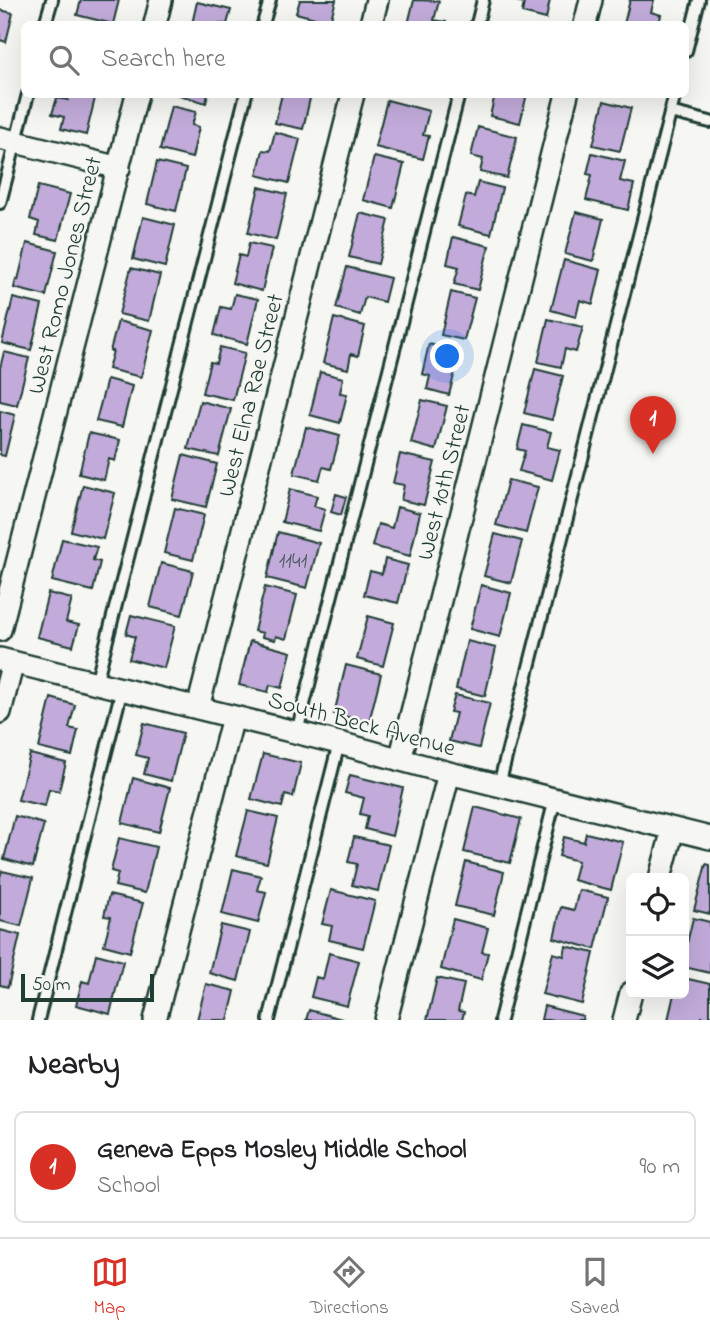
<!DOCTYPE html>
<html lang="en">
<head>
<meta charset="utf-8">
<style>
	:root { --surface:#fff; --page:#f2f2f2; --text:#202124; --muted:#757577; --line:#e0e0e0; --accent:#d93025 }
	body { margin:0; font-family:"Indie Flower",sans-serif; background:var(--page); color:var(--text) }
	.controls { position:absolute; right:21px; bottom:21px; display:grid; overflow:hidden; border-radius:10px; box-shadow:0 7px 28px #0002 }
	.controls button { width:63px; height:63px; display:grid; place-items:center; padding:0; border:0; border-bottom:2px solid var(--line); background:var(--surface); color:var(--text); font:35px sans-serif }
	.scale { position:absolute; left:21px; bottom:18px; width:133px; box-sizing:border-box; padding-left:7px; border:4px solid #1f3d34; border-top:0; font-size:19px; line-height:24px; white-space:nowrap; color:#1f3d34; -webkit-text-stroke:5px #f6f6f2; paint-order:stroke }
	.you { position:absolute; left:448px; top:357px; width:24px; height:24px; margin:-18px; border:5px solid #fff; border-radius:50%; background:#1a73e8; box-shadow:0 0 0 10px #1a73e833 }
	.badge { display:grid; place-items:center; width:46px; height:46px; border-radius:50%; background:var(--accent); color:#fff; font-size:23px; font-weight:700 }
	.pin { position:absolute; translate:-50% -58px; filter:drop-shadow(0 2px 4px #0008) }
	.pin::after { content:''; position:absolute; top:37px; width:24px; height:21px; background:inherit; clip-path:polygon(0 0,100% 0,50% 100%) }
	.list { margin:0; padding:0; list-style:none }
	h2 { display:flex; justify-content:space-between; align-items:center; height:91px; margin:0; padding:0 28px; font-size:30px }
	h2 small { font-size:23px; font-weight:400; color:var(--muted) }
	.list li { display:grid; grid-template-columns:46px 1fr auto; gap:21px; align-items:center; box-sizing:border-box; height:112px; margin:0 14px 14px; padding:0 14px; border:2px solid var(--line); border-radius:10px }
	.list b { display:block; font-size:26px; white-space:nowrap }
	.list p { margin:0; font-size:23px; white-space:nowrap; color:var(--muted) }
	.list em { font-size:23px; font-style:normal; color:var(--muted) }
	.icon { flex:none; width:38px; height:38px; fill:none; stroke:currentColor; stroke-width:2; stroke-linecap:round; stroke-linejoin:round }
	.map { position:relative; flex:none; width:710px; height:1020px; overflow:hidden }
	.search { position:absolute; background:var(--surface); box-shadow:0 7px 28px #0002; left:21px; right:21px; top:21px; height:77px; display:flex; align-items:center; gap:18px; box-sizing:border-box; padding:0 24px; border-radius:10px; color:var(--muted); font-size:26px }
	.sheet { height:217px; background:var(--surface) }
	nav { display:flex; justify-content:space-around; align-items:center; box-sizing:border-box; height:98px; border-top:2px solid var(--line); background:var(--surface); font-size:19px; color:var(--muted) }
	nav a { display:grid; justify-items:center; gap:4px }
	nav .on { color:var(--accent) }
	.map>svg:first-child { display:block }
	.building { fill:#c2abda; stroke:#1f3d34; stroke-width:2 }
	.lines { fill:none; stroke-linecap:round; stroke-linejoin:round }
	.lane-casing { stroke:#1f3d34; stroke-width:16 }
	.street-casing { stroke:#1f3d34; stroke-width:26 }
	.lane { stroke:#f6f6f2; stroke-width:10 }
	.street { stroke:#f6f6f2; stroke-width:21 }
	.labels { text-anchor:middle; stroke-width:5; stroke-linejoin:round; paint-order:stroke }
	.number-label { font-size:21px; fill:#48585e }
	.street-label { font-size:24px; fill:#1f3d34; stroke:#f6f6f2 }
</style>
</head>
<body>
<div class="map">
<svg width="710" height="1020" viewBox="0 0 710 1020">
	<rect width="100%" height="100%" fill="#f6f6f2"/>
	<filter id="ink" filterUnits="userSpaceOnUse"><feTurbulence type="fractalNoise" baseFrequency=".0143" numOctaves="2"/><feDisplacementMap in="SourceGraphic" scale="14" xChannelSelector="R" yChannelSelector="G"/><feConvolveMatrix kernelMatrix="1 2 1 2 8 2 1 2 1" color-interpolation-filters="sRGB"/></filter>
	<g filter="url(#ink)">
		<path class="building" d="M 81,0 L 119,0 L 113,24 L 77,15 Z
			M 300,0 L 336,0 L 330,22 L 296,13 Z
			M 414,0 L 439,1 L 434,20 L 446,22 L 445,24 L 408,24 Z
			M 512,0 L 550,0 L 546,19 L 522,13 L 524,3 Z
			M 630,0 L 654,0 L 651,12 L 661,15 L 659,24 L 624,24 Z
			M 197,2 L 231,10 L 227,24 L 192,24 Z
			M 0,10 L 13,13 L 6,42 L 0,40 Z
			M 69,94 L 96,94 L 86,135 L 61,129 L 64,117 L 52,114 L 57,98 L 68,100 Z
			M 176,94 L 208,94 L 206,103 Z
			M 282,94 L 311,94 L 303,129 L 275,123 Z
			M 495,94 L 527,94 L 520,123 L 490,116 Z
			M 387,100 L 429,111 L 423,135 L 429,136 L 423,159 L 375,147 Z
			M 604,101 L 631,108 L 620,151 L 593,145 Z
			M 171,106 L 196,112 L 192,125 L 199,127 L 192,158 L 160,150 Z
			M 478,127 L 517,137 L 507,178 L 480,172 L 483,159 L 471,156 Z
			M 275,132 L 300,139 L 289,183 L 257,175 L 263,150 L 270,151 Z
			M 592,153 L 625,161 L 620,181 L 634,184 L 628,210 L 586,200 L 592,175 L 587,174 Z
			M 374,157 L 404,164 L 393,208 L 363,200 Z
			M 157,162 L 186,169 L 176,211 L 147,204 Z
			M 478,182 L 502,188 L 491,234 L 458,226 L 466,195 L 474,197 Z
			M 38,186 L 70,194 L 58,240 L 36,235 L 39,222 L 30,219 Z
			M 259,187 L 287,194 L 276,240 L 248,233 Z
			M 576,212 L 603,219 L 593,261 L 565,254 Z
			M 360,213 L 389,220 L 378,264 L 349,257 Z
			M 143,217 L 175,225 L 165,267 L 133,259 Z
			M 453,237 L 489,246 L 478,290 L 454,284 L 459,267 L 447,264 Z
			M 27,243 L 57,251 L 46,296 L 14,288 L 16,279 L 18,280 Z
			M 249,243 L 272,248 L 262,291 L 232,283 L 239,255 L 246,257 Z
			M 564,260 L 601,270 L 593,304 L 580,300 L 576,317 L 551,310 Z
			M 347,267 L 390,278 L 384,302 L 365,297 L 360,315 L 336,308 Z
			M 131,268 L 160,275 L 149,321 L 119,314 Z
			M 451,292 L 475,298 L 464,340 L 441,335 Z
			M 235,294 L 258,299 L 247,344 L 214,335 L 221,307 L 231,309 Z
			M 13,298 L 42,305 L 31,350 L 2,343 Z
			M 334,318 L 365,326 L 358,356 L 351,354 L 348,369 L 323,363 Z
			M 548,319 L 583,327 L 576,352 L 565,349 L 561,367 L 538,362 Z
			M 118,321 L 153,330 L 141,377 L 108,369 L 113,351 L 110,351 Z
			M 429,344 L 460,352 L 449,395 L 427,389 L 430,376 L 422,374 Z
			M 220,347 L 245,353 L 233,400 L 202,393 L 210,362 L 216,363 Z
			M 4,352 L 29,358 L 17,405 L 0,401 L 0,368 Z
			M 535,369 L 563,376 L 552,420 L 524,413 Z
			M 320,372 L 343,378 L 340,393 L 347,394 L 340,423 L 310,415 Z
			M 107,379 L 132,386 L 122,427 L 96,421 Z
			M 422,400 L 447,406 L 436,450 L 411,443 Z
			M 200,401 L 231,409 L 219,456 L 188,449 Z
			M 0,411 L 15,415 L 5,456 L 0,455 Z
			M 523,425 L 551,432 L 547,447 L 560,450 L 552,480 L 519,471 L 525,451 L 517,449 Z
			M 306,427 L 340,436 L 331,469 L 323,467 L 319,480 L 294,474 Z
			M 89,433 L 120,440 L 115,461 L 109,459 L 104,480 L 79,474 Z
			M 400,454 L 435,462 L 424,505 L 401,500 L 404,485 L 393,483 Z
			M 183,455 L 217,464 L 206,507 L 172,499 Z
			M 508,480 L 538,487 L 526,533 L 496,525 Z
			M 83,485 L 115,493 L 103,539 L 71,531 Z
			M 290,489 L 317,496 L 314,506 L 325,509 L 319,531 L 282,522 Z
			M 336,494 L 346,497 L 341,515 L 331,512 Z
			M 397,507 L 420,513 L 410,556 L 372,546 L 378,524 L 392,528 Z
			M 175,508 L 204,515 L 193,560 L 164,553 Z
			M 278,532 L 319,543 L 307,588 L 267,578 Z
			M 495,534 L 522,541 L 511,583 L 484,576 Z
			M 62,539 L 97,547 L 93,560 L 100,562 L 93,591 L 52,581 Z
			M 385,559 L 408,565 L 398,603 L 364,595 L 370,571 L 382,574 Z
			M 161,563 L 193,571 L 182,615 L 150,607 Z
			M 481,585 L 511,593 L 500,637 L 470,629 Z
			M 265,587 L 297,595 L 286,639 L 276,636 L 275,640 L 262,637 L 263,633 L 254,631 Z
			M 48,593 L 72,599 L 66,622 L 79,625 L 73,646 L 37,637 Z
			M 131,615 L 175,626 L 164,668 L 129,659 L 135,637 L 126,634 Z
			M 368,616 L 394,623 L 383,666 L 357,659 Z
			M 250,641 L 291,652 L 282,688 L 270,685 L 268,692 L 239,685 Z
			M 467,641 L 496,648 L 485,696 L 456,689 Z
			M 346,665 L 381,674 L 369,722 L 334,714 Z
			M 455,695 L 490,703 L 479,748 L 449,741 L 456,713 L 450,712 Z
			M 51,698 L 75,705 L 69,728 L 78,730 L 72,756 L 39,748 Z
			M 144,723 L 183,733 L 171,781 L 144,774 L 148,758 L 136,755 Z
			M 30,754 L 66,763 L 59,791 L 49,789 L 45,806 L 18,800 Z
			M 263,754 L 301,763 L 293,797 L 285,795 L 282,807 L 251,799 Z
			M 350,775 L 403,788 L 392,836 L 365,829 L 368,816 L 360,814 L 364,798 L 345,793 Z
			M 133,778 L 170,788 L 159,832 L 122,823 Z
			M 475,807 L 521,819 L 510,863 L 464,852 Z
			M 248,811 L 278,818 L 267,863 L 236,856 Z
			M 15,816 L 44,824 L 33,867 L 4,859 Z
			M 586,833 L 623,842 L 611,890 L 573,880 L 578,861 L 559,856 L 564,837 L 584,842 Z
			M 354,837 L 389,845 L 378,891 L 352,885 L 357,864 L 348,862 Z
			M 119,838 L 156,847 L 145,893 L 115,886 L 118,873 L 111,871 Z
			M 466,862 L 504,872 L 494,915 L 455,906 Z
			M 706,864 L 710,865 L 710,914 L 694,910 Z
			M 233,869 L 261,876 L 257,890 L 266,892 L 258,923 L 222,914 Z
			M 2,871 L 33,878 L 21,926 L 0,921 L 0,877 Z
			M 331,890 L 375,901 L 363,948 L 329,940 L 332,926 L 322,924 Z
			M 579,890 L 608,897 L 595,949 L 554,938 L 561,907 L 574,910 Z
			M 109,895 L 143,903 L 130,952 L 104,945 L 111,917 L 104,916 Z
			M 693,918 L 710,922 L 710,973 L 684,967 L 684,956 Z
			M 453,919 L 488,928 L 482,952 L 488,953 L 481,980 L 441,969 Z
			M 221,925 L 250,932 L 238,981 L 209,973 Z
			M 0,930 L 20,935 L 8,987 L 0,985 Z
			M 566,946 L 594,953 L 582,1004 L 542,994 L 553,953 L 564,956 Z
			M 329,953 L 359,961 L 347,1006 L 311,997 L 316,977 L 323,979 Z
			M 96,954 L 123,961 L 110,1014 L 76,1005 L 82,981 L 89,983 Z
			M 437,978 L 464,984 L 458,1011 L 464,1012 L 462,1020 L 427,1020 Z
			M 684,978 L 710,984 L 710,1019 L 702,1017 L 701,1020 L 668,1020 L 674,994 L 684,994 Z
			M 206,984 L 235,991 L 228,1020 L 197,1020 Z
			M 544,1006 L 583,1016 L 582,1020 L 541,1020 Z
			M 309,1010 L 342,1019 L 342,1020 L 306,1020 Z"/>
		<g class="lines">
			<g class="lane-casing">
				<path id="lane" d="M 45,24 L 52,0
					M 263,24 L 270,0
					M 477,24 L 483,0
					M 686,51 L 699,0
					M 670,112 L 710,122
					M 0,203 L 28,94
					M 96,683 L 246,94
					M 297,732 L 459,94
					M 499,785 L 675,94
					M 38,1020 L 122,689
					M 269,1020 L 339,743
					M 500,1020 L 555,799"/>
			</g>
			<g class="street-casing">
				<path id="street" d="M 155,24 L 161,0
					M 371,24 L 377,0
					M 585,24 L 591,0
					M 0,138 L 119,168
					M 0,630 L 137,94
					M 0,659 L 339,743 L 449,773 L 710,838
					M 198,708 L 353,94
					M 0,712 L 13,662
					M 400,760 L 567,94
					M 660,878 L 673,829
					M 155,1020 L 233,717
					M 386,1020 L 449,773
					M 624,1020 L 631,993"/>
			</g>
			<use href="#lane" class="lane"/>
			<use href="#street" class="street"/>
		</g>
	</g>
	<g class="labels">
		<g class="number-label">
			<text x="293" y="567">1141</text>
		</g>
		<g class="street-label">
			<text transform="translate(64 275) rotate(-76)" y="8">West Romo Jones Street</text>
			<text transform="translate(250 395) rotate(-76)" y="8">West Elna Rae Street</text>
			<text transform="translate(443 482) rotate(-76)" y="8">West 10th Street</text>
			<text transform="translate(362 723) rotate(15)" y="8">South Beck Avenue</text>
		</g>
	</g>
</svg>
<div class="controls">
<button><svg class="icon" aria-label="locate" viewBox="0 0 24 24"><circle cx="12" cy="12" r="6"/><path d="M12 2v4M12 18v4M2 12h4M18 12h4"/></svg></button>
<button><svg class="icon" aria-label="layers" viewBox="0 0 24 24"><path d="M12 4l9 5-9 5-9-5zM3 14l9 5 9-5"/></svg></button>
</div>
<div class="scale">50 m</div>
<div class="you"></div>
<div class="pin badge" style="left:653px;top:454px">1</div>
<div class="search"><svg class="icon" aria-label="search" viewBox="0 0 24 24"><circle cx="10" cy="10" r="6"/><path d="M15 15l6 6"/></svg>Search here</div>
</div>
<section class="sheet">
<h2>Nearby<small></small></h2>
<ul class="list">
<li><span class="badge">1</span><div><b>Geneva Epps Mosley Middle School</b><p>School</p></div><em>90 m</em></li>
</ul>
</section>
<nav>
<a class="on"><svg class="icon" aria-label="map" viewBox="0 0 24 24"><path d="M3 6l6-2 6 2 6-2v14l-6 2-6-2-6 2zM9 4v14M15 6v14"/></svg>Map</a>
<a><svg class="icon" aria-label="directions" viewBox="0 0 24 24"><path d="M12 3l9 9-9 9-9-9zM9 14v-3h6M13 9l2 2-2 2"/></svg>Directions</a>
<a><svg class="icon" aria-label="saved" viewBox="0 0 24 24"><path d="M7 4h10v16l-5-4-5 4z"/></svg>Saved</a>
</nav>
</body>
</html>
